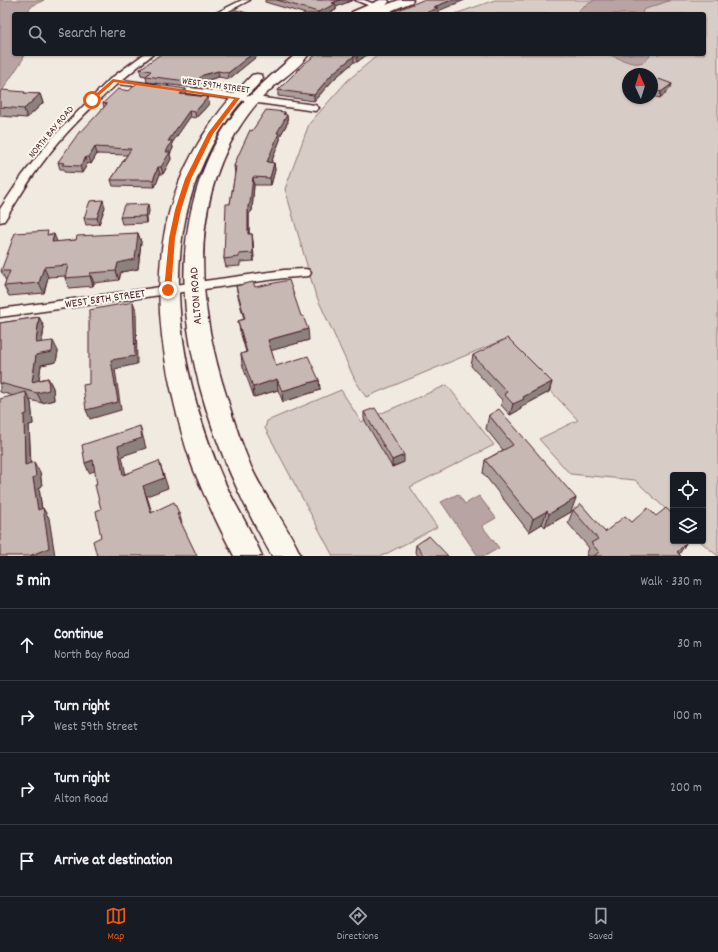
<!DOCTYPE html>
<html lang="en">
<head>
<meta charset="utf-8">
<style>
	:root { --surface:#171b24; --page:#242831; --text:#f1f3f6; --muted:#9ea1a6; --line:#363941; --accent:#ea580c }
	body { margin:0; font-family:Dekko,sans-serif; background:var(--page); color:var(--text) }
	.controls { position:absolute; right:12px; bottom:12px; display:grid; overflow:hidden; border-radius:4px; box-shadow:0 1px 3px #0004 }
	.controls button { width:36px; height:36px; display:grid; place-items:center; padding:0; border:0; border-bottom:1px solid var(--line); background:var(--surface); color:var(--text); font:20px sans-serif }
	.compass { position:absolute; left:622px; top:68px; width:36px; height:36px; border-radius:50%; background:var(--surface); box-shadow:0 1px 3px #0004; rotate:356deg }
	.stop { position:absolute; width:12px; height:12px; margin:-9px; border:3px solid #ea580c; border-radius:50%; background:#fff }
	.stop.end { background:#ea580c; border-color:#fff; box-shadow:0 1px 4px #0008 }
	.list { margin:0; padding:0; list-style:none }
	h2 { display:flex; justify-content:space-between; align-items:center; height:52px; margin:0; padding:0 16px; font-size:17px }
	h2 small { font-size:13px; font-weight:400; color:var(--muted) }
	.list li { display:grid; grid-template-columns:26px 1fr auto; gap:12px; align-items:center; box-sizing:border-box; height:72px; padding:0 16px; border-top:1px solid var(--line) }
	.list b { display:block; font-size:15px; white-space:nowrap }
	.list p { margin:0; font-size:13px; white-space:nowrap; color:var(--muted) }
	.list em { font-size:13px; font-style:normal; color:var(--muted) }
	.icon { flex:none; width:22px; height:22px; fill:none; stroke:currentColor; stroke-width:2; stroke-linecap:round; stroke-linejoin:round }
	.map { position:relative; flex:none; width:718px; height:556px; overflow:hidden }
	.search { position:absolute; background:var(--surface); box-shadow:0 1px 3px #0004; left:12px; right:12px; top:12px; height:44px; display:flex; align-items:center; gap:10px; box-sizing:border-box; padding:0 14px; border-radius:4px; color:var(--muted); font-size:15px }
	.sheet { height:340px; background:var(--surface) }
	nav { display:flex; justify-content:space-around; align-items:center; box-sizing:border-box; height:56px; border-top:1px solid var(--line); background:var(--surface); font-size:11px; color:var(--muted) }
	nav a { display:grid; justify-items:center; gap:2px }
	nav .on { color:var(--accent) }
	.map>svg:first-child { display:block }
	.green { fill:#d8ccc6; stroke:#917678; fill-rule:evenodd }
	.water { fill:#b8a4a2; stroke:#8c6f72 }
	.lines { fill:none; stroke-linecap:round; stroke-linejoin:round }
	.minor-casing { stroke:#4a1f2b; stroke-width:3 }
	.primary-casing { stroke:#4a1f2b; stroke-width:3 }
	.minor { fill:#fbf7ec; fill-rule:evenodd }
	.primary { fill:#fbf7ec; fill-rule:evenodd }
	.wall { fill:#ac9e9a; stroke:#4a1f2b }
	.shaded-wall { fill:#8c817d; stroke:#4a1f2b }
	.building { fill:#c8b8b3; stroke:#4a1f2b }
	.route { fill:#ea580c }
	.labels { text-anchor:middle; stroke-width:4; stroke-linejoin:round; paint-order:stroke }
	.far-street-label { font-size:10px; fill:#4a1f2b; stroke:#fbf7ec }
	.street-label { font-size:12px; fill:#4a1f2b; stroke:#fbf7ec }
</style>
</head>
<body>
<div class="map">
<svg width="718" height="556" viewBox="0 0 718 556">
	<rect width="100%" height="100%" fill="#f0eae0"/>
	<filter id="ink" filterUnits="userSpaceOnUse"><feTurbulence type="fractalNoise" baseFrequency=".025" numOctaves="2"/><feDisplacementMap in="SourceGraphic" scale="8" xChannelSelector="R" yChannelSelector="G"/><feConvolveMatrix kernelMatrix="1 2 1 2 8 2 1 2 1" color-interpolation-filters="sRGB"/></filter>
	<g filter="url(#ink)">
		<path class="green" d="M 495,0 L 718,0 L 718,556 L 700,541 L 703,541 L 703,475 L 673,475 L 673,516 L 635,480 L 570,474 L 539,439 L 578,420 L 503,340 L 366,397 L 355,380 L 315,293 L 285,189 L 309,124 L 347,81 L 379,54 L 704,54 L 704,14 L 455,14 ZM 628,74 L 652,74 L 652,98 L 628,98 Z
			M 447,385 L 494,445 L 410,487 L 437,527 L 382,556 L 333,556 L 265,428 L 267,421 L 341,390 L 361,422 Z"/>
		<path class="water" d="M 0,0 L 44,0 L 32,6 L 26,14 L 14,14 L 14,54 L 24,54 L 23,59 L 0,94 Z
			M 595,0 L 671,0 L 643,10 L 642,14 L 584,14 L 578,12 L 582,7 Z
			M 606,54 L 649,54 L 650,56 C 638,72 621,57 606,54 Z
			M 458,494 L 465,504 L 479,496 L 496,518 L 482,526 L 499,548 L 485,556 L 478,556 L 441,502 Z"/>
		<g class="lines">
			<g class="minor-casing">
				<path id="minor" d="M 242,0 L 250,0 L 223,14 L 214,14 Z
					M 355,0 L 364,0 L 400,14 L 390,14 Z
					M 144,54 L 153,54 L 122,80 L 152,84 L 155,84 L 156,86 L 155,88 L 117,84 C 90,108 64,133 43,162 C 28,181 17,202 4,221 L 0,222 L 0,209 L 22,176 L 50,140 L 110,79 Z
					M 170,85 L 315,105 L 319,108 L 315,111 L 167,90 L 166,88 Z
					M 305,269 L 309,270 L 311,273 L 309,276 L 284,278 L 0,317 L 0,309 L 284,270 Z"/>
			</g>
			<g class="primary-casing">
				<path id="primary" d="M 380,0 L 388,0 L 389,2 L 386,5 L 399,0 L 413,0 L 412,2 L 383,14 L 368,14 L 368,13 L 351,14 L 352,12 Z
					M 296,54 L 309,54 C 299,69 280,79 267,93 C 256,103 245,118 237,131 C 188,213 199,311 227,398 C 234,422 242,446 252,469 C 266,499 288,526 301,556 L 272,556 C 201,432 143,264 223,130 C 242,100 269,77 296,54 Z
					M 257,74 L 262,75 L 263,78 C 257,87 248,94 241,102 C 229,116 219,132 211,147 C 158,247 178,366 218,467 C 230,498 249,525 262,556 L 234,556 C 219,527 205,498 193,468 C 183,441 176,412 170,384 C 150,290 155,201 213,121 C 224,104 238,90 252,75 Z"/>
			</g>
			<use href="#minor" class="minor"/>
			<use href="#primary" class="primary"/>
		</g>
		<path class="wall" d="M 265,0 L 353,0 L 336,7 L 336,10 L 326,14 L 306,14 L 265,2 Z
			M 317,54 L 368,54 L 357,62 L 354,62 L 334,79 L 314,101 L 278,96 L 278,90 Z
			M 258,55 L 229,79 L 219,77 L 204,81 L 196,88 L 147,82 L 146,76 L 141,75 L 140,69 Z
			M 672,84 L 670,89 L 660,98 L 652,96 L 652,85 Z
			M 129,91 L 187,95 L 208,97 L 209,104 L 196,118 L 190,117 L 172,143 L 173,148 L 170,154 L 171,159 L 163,174 L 160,174 L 155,187 L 113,186 L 111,180 L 127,155 L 97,154 L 91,164 L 88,163 L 82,173 L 64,172 L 64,169 L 60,169 L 58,162 L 104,107 L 103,103 Z
			M 0,92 L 40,94 L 43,103 L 27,118 L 0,116 Z
			M 285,114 L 288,122 L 280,136 L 280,140 L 271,163 L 274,163 L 275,170 L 271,185 L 254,185 L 252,211 L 249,214 L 249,234 L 252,234 L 253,242 L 254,261 L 240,262 L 240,266 L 226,267 L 224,259 L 230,204 L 235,174 L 234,166 L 252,131 Z
			M 105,207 L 99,224 L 86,225 L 84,218 Z
			M 149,211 L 146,223 L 122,224 L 120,217 Z
			M 138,233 L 141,242 L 138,269 L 121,272 L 119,280 L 94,283 L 93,286 L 69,288 L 65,278 L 65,276 L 48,277 L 44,293 L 9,296 L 4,286 L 6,281 L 1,271 L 49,235 L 57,242 L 76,240 Z
			M 236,286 L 255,287 L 309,340 L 271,350 L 276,366 L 319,380 L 320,390 L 283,402 L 278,390 L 254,397 L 242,364 L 241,354 L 246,352 L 240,331 L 238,321 L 244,319 L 238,296 Z
			M 39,317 L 44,327 L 42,343 L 58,351 L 56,362 L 41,365 L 39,380 L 48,378 L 53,388 L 54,400 L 42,403 L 30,400 L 31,403 L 33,424 L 29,425 L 31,463 L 40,472 L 42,486 L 39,488 L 42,509 L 49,518 L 0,556 L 14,396 L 0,392 L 0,323 Z
			M 473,355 L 552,382 L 549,392 L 521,407 L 521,409 L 510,415 L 501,405 L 502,400 L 471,366 Z
			M 364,412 L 404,462 L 392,467 L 364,419 Z
			M 489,415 L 571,512 L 545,527 L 542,524 L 529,532 L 483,473 L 485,460 L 503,450 L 486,429 Z
			M 573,510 L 605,532 L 632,522 L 673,541 L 686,543 L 679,554 L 681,556 L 586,556 L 589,548 L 568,523 Z
			M 416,545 L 448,556 L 418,556 L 415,552 Z"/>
		<path class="shaded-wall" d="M 340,0 L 353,0 L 336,7 L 336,10 L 326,14 L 318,14 L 318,12 L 332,3 Z
			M 452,0 L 465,0 L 438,11 L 438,14 L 423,14 L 434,7 Z
			M 252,54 L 260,54 L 229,79 L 228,73 Z
			M 360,54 L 368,54 L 357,62 L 357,57 Z
			M 354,56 L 354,62 L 334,79 L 314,101 L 314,95 L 333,73 Z
			M 218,71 L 219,77 L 204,81 L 196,88 L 195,82 L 203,75 Z
			M 672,84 L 670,89 L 660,98 L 661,92 Z
			M 186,89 L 187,95 L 180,94 Z
			M 40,94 L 43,103 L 27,118 L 24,109 Z
			M 208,97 L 209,104 L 196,118 L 195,112 Z
			M 189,111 L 190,117 L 172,143 L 173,148 L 170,154 L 171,159 L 163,174 L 161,167 L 168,141 Z
			M 285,112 L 285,119 L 287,115 L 288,122 L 280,136 L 280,140 L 268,170 L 267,162 L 277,133 Z
			M 95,147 L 97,154 L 91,164 L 89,157 Z
			M 86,157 L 88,163 L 82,173 L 80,166 Z
			M 274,163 L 275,170 L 271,185 L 270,178 Z
			M 158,167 L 160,174 L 155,187 L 153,180 Z
			M 253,177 L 254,185 L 252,211 L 249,214 L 249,242 L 248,234 L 248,206 Z
			M 103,200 L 105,207 L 99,224 L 97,218 Z
			M 148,204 L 149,211 L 146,223 L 145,216 Z
			M 138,233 L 141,242 L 138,269 L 121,272 L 119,280 L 116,271 L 118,263 Z
			M 54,234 L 58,244 L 52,242 Z
			M 252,234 L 253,242 L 254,261 L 253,253 Z
			M 44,267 L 48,277 L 44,293 L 39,283 Z
			M 90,273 L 94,283 L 93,286 L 90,276 Z
			M 133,302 L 136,310 L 137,364 L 115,369 L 121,410 L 90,419 L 86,410 L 111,360 Z
			M 39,317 L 44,327 L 40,354 L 36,343 Z
			M 308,329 L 309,340 L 270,351 L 268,340 Z
			M 53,341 L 58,351 L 56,362 L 41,365 L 37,392 L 32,382 L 36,355 Z
			M 48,378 L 53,388 L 54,400 L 42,403 L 37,393 Z
			M 277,379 L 278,390 L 254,397 L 253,387 Z
			M 319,380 L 320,390 L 283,402 L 282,391 Z
			M 552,382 L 549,392 L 521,407 L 521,409 L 510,415 L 513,404 L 523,397 Z
			M 26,392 L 31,403 L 33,424 L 29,425 L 31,475 L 25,465 L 24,415 Z
			M 140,426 L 146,448 L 122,456 L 128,485 L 123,475 L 118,446 Z
			M 404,455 L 404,462 L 392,467 L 392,460 Z
			M 93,460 L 97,470 L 89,473 L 85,463 Z
			M 159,461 L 168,488 L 147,496 L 155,523 L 151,513 L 143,486 Z
			M 34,462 L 40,472 L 42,486 L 39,488 L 43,520 L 38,510 L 33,478 Z
			M 576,498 L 571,512 L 545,527 L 549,514 Z
			M 43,508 L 49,518 L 55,556 L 29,556 Z
			M 547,511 L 542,524 L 529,532 L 533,519 Z
			M 179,513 L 182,523 L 180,523 L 177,514 Z
			M 686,543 L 678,556 L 677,552 Z"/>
		<path class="building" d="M 277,0 L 340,0 L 332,3 L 336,4 L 318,12 Z
			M 423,0 L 452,0 L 434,7 L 438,8 L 423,14 L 388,14 Z
			M 236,10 L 251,14 L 229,14 Z
			M 161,54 L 252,54 L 228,73 L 218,71 L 203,75 L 195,82 L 146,76 L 151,71 L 140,69 Z
			M 317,54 L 360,54 L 357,57 L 354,56 L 333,73 L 314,95 L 278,90 L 305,63 Z
			M 659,79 L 672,84 L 661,92 L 652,89 L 652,85 Z
			M 138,82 L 186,89 L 180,94 L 208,97 L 195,112 L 189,111 L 168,141 L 172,141 L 166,152 L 170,152 L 161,167 L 158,167 L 153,180 L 111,180 L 131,149 L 95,147 L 89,157 L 86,157 L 80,166 L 62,165 L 64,163 L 58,162 L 80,131 L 82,131 L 107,104 L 103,103 L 118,89 L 129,91 Z
			M 2,90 L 25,92 L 24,93 L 40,94 L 24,109 L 0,107 L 0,92 Z
			M 266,110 L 285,112 L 283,114 L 287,115 L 277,133 L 279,133 L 267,162 L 274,163 L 270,178 L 253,177 L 250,203 L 248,206 L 248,234 L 252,234 L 253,253 L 239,254 L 239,257 L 224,259 L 226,204 L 230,204 L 236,167 L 234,166 L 238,156 L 250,130 L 252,131 Z
			M 103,200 L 97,218 L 84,218 L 90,201 Z
			M 148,204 L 145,216 L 120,217 L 124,205 Z
			M 48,231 L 47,235 L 54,234 L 52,242 L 76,240 L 77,236 L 138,233 L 135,259 L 118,263 L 116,271 L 90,273 L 90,276 L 65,278 L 68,265 L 44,267 L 39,283 L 4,286 L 10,271 L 1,271 L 15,233 Z
			M 289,280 L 301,316 L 303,316 L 308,329 L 268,340 L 276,366 L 308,356 L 319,380 L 282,391 L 277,379 L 253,387 L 241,354 L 247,352 L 238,321 L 245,319 L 236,286 L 253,282 L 255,287 Z
			M 133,302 L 135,356 L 111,360 L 118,402 L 86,410 L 83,385 L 89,384 L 89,310 Z
			M 39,317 L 36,343 L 53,341 L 52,352 L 36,355 L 32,382 L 48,378 L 49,390 L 37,393 L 0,383 L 0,323 Z
			M 508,338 L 552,382 L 523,397 L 524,399 L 513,404 L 504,394 L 507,392 L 473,355 Z
			M 26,392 L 27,414 L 24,415 L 25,465 L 34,462 L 36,476 L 33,478 L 38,510 L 43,508 L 49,548 L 29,556 L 0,556 L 0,399 Z
			M 375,408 L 404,455 L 392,460 L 364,412 Z
			M 499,409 L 576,498 L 549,514 L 547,511 L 533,519 L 485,460 L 513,445 L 489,415 Z
			M 140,426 L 142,438 L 118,446 L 123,475 L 159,461 L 164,478 L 143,486 L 151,513 L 174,502 L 179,513 L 177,514 L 197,556 L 97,556 L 93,541 L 101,537 L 96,511 L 101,509 L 95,485 L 97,485 L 93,460 L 85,463 L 82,445 Z
			M 581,504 L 605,532 L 625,516 L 632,522 L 648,508 L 656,516 L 666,508 L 673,515 L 673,541 L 684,541 L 686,543 L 677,552 L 681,556 L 594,556 L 599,552 L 591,543 L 598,539 L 573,510 Z
			M 429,536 L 448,556 L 424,556 L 416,545 Z"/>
	</g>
	<path class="route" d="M 113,79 L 240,98 L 213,134 L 191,179 L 181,210 L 175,238 L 171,290 L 168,292 L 164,290 L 169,238 L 175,210 L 185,179 L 208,133 L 234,99 L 114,82 L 93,101 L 90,101 L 90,99 Z"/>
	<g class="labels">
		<g class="far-street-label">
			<text transform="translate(216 84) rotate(8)" y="4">WEST 59TH STREET</text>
			<text transform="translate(50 131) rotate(-50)" y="4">NORTH BAY ROAD</text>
		</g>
		<g class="street-label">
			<text transform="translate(195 296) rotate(-94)" y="4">ALTON ROAD</text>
			<text transform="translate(105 298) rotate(-8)" y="4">WEST 58TH STREET</text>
		</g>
	</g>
</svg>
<div class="controls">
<button><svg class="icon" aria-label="locate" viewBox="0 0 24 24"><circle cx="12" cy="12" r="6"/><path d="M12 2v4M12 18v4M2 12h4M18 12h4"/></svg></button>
<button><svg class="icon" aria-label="layers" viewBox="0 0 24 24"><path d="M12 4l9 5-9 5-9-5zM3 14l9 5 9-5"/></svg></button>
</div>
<svg class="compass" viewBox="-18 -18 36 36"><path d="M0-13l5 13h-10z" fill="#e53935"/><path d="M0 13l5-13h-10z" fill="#9ea1a6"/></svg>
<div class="stop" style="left:92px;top:100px"></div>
<div class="stop end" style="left:168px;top:290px"></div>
<div class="search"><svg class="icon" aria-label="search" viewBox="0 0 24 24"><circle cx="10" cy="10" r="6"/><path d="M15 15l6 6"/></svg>Search here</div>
</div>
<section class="sheet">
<h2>5 min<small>Walk · 330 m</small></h2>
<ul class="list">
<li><svg class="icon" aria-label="ahead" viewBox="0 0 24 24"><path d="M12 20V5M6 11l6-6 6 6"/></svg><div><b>Continue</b><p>North Bay Road</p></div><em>30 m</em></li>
<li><svg class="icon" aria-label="right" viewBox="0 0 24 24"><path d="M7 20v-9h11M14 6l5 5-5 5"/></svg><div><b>Turn right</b><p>West 59th Street</p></div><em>100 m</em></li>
<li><svg class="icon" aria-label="right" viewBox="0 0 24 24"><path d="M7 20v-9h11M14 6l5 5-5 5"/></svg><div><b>Turn right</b><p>Alton Road</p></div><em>200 m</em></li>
<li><svg class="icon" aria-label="arrive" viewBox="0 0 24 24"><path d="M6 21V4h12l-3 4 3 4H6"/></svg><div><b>Arrive at destination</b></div></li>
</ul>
</section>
<nav>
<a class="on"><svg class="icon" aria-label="map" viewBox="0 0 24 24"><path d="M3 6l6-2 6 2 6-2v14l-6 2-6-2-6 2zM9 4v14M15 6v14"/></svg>Map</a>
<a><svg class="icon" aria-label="directions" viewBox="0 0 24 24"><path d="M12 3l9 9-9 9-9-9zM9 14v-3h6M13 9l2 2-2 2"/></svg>Directions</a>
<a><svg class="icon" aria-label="saved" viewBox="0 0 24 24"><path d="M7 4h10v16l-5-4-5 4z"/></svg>Saved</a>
</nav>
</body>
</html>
